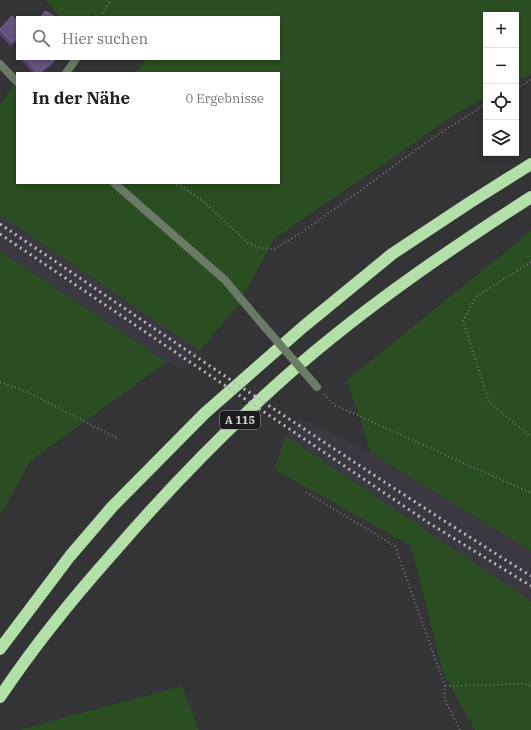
<!DOCTYPE html>
<html lang="de">
<head>
<meta charset="utf-8">
<style>
	:root { --surface:#fff; --page:#f6f6f6; --text:#222; --muted:#767676; --line:#e0e0e0 }
	body { margin:0; font-family:"IBM Plex Serif",serif; background:var(--page); color:var(--text) }
	.controls { position:absolute; right:12px; top:12px; display:grid; overflow:hidden; border-radius:0px; box-shadow:0 2px 6px #0003 }
	.controls button { width:36px; height:36px; display:grid; place-items:center; padding:0; border:0; border-bottom:1px solid var(--line); background:var(--surface); color:var(--text); font:20px sans-serif }
	.list { margin:0; padding:0; list-style:none }
	h2 { display:flex; justify-content:space-between; align-items:center; height:52px; margin:0; padding:0 16px; font-size:17px }
	h2 small { font-size:13px; font-weight:400; color:var(--muted) }
	.icon { flex:none; width:22px; height:22px; fill:none; stroke:currentColor; stroke-width:2; stroke-linecap:round; stroke-linejoin:round }
	.map { position:relative; flex:none; width:531px; height:730px; overflow:hidden }
	.search { position:absolute; background:var(--surface); box-shadow:0 2px 6px #0003; left:16px; top:16px; width:264px; height:44px; display:flex; align-items:center; gap:10px; box-sizing:border-box; padding:0 14px; border-radius:0px; color:var(--muted); font-size:15px }
	.panel { position:absolute; background:var(--surface); box-shadow:0 2px 6px #0003; left:16px; top:72px; width:264px; height:112px; border-radius:0px }
	.map>svg:first-child { display:block }
	.built { fill:#3c3841 }
	.green { fill:#2a4d21 }
	.lines { fill:none; stroke-linecap:round; stroke-linejoin:round }
	.path { stroke:#777679; stroke-width:2; stroke-dasharray:1 3; stroke-linecap:butt }
	.street { stroke:#6a7c66; stroke-width:8 }
	.highway { stroke:#b3e0a9; stroke-width:12 }
	.rail { stroke:#bab9bb; stroke-width:3; stroke-dasharray:2 4; stroke-linecap:butt }
	.street-bridge { stroke:#6a7c66; stroke-width:8 }
	.wall { fill:#594273 }
	.shaded-wall { fill:#443556 }
	.building { fill:#66527e; stroke:#78678c }
	.labels { text-anchor:middle; stroke-width:3; stroke-linejoin:round; paint-order:stroke }
	.shield { fill:#1b1b1c; stroke:#9f9ea0; stroke-width:1 }
	.shield-label { font-size:11px; font-weight:bold; fill:#d7d6d8 }
</style>
</head>
<body>
<div class="map">
<svg width="531" height="730" viewBox="0 0 531 730">
	<rect width="100%" height="100%" fill="#343336"/>
	<path class="built" d="M 0,215 L 200,351 L 187,370 L 167,362 L 0,251 Z
		M 299,418 L 371,453 L 531,551 L 531,601 L 286,436 Z"/>
	<path class="green" d="M 45,0 L 531,0 L 531,74 L 516,82 L 516,15 L 486,15 L 486,97 L 462,110 L 274,239 L 238,305 L 200,351 L 0,215 L 0,105 L 17,80 L 17,183 L 279,183 L 279,73 L 135,73 L 146,59 L 279,59 L 279,17 L 98,17 L 92,14 L 89,17 L 60,17 Z
		M 531,231 L 531,551 L 371,453 L 347,380 Z
		M 0,251 L 167,362 L 30,461 L 0,516 Z
		M 286,436 L 531,601 L 531,730 L 475,730 L 443,673 L 411,546 L 274,469 Z
		M 182,686 L 199,730 L 18,730 Z"/>
	<g class="lines">
		<path class="path" d="M 101,17 L 111,0
			M 516,88 L 531,80
			M 173,183 L 181,186 L 204,202 L 248,243 L 260,248 L 274,249 L 304,231 L 434,137 L 486,104
			M 531,262 L 476,297 L 463,321 L 489,402 L 531,437
			M 0,382 L 27,392 L 119,439
			M 324,394 L 334,405 L 531,493
			M 306,492 L 395,546 L 445,686
			M 460,730 L 444,698 L 445,686 L 522,684 L 531,686"/>
		<path class="street" d="M 0,64 L 17,82
			M 66,73 L 76,59
			M 114,183 L 225,280 L 263,325"/>
		<path class="highway" d="M 0,649 L 70,556 L 112,507 L 205,413 L 303,327 L 392,254 L 469,203 L 531,164
			M 0,697 C 34,646 73,598 114,552 C 164,494 217,439 273,388 C 352,316 442,254 531,197"/>
		<path class="rail" d="M 0,224 C 176,343 351,463 531,576
			M 0,234 L 429,523 L 531,586"/>
		<path class="street-bridge" d="M 263,325 L 317,387"/>
	</g>
	<path class="wall" d="M 0,28 L 17,41 L 11,47 L 0,35 Z
		M 23,59 L 53,59 L 54,61 L 53,65 L 42,73 L 33,73 L 22,61 Z"/>
	<path class="shaded-wall" d="M 17,38 L 17,41 L 11,47 L 12,43 Z
		M 54,61 L 53,65 L 42,73 L 39,73 Z"/>
	<path class="building" d="M 45,11 L 55,17 L 41,17 Z
		M 12,16 L 17,21 L 17,38 L 12,43 L 0,29 Z
		M 26,59 L 53,59 L 54,61 L 39,73 L 38,73 Z"/>
	<g class="labels">
		<rect class="shield" x="220" y="411" width="40" height="18" rx="3"/>
		<g class="shield-label">
			<text x="240" y="424">A 115</text>
		</g>
	</g>
</svg>
<div class="controls">
<button>+</button>
<button>−</button>
<button><svg class="icon" aria-label="locate" viewBox="0 0 24 24"><circle cx="12" cy="12" r="6"/><path d="M12 2v4M12 18v4M2 12h4M18 12h4"/></svg></button>
<button><svg class="icon" aria-label="layers" viewBox="0 0 24 24"><path d="M12 4l9 5-9 5-9-5zM3 14l9 5 9-5"/></svg></button>
</div>
<div class="search"><svg class="icon" aria-label="search" viewBox="0 0 24 24"><circle cx="10" cy="10" r="6"/><path d="M15 15l6 6"/></svg>Hier suchen</div>
<section class="panel">
<h2>In der Nähe<small>0 Ergebnisse</small></h2>
<ul class="list">
</ul>
</section>
</div>
</body>
</html>
